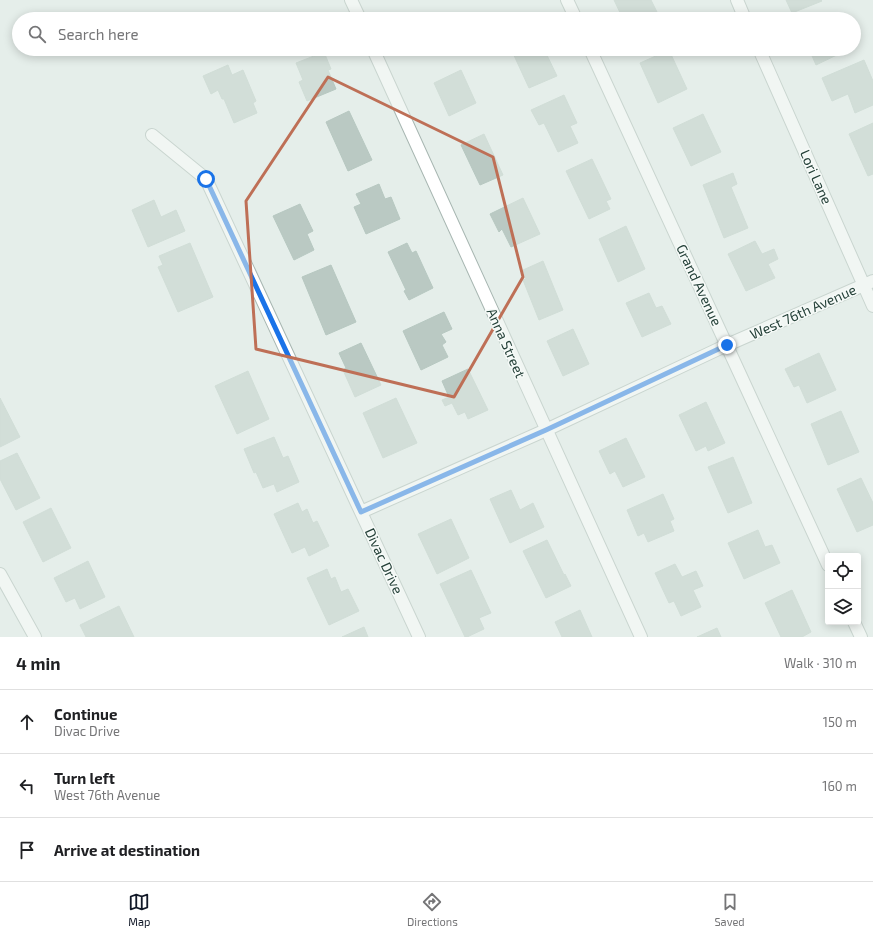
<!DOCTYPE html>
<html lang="en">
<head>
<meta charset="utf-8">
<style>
	:root { --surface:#fff; --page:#f2f2f2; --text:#202124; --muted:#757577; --line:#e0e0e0; --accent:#111827 }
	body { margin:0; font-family:"Exo 2",sans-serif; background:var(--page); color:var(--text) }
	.controls { position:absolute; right:12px; bottom:12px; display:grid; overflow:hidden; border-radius:4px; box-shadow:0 2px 10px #0003 }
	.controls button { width:36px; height:36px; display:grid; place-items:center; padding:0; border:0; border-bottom:1px solid var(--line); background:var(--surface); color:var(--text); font:20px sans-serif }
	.stop { position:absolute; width:12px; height:12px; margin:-9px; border:3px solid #1a73e8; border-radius:50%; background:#fff }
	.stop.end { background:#1a73e8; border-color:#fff; box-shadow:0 1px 4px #0008 }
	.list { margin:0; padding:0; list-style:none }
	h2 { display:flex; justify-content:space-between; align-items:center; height:52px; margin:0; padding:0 16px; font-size:17px }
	h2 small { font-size:13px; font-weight:400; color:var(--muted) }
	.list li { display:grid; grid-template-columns:26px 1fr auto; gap:12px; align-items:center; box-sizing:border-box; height:64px; padding:0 16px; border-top:1px solid var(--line) }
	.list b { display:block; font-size:15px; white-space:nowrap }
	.list p { margin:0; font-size:13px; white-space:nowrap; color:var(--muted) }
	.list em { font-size:13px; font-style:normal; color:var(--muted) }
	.icon { flex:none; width:22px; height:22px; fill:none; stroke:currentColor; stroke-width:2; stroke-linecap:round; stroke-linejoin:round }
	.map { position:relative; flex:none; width:873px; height:637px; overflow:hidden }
	.search { position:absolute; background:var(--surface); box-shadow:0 2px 10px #0003; left:12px; right:12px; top:12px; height:44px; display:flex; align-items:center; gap:10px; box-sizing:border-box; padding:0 14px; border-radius:22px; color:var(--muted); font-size:15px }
	.sheet { height:244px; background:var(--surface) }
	nav { display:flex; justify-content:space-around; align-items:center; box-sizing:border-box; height:56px; border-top:1px solid var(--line); background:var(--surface); font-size:11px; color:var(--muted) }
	nav a { display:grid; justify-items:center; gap:2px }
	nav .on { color:var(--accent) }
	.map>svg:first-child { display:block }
	.building { fill:#bac9c3; stroke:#b7c8c1 }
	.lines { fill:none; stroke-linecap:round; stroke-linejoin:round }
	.minor-casing { stroke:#a7b6b1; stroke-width:14 }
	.minor { stroke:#fff; stroke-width:12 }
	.route { stroke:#1a73e8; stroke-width:5 }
	.marked { fill:none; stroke:#be6f56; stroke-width:3; stroke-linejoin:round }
	.labels { text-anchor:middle; stroke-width:3; stroke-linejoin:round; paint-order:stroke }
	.street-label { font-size:14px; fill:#244038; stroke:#f6faf8 }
</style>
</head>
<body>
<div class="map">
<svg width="873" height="637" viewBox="0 0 873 637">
	<rect width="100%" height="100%" fill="#e5eeea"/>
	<path class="building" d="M 614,0 L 651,0 L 660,18 L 658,19 L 623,19 Z
		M 786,0 L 821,0 L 822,1 L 792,13 Z
		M 824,13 L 827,19 L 812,19 Z
		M 511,49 L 544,49 L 557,76 L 529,88 Z
		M 809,49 L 841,49 L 843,52 L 816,65 Z
		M 669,50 L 687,89 L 658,103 L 640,63 Z
		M 324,52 L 331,69 L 328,70 L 336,89 L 307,101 L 299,82 L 303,80 L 296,63 Z
		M 864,60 L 873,81 L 873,105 L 855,113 L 848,94 L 832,101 L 822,78 Z
		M 228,65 L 232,75 L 243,70 L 256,101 L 253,103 L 257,113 L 234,123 L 224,99 L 222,99 L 218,90 L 211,94 L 203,76 Z
		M 461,70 L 476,103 L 449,116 L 434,83 Z
		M 564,95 L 577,123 L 570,126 L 578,143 L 558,152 L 544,123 L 539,125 L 531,110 Z
		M 349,111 L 372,160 L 348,171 L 326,122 Z
		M 703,114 L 721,152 L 691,166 L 673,128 Z
		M 873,123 L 873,174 L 868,176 L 849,134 Z
		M 484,134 L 503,175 L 480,185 L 461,145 Z
		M 592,159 L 611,199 L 606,201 L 610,209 L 589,219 L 566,171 Z
		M 733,173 L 737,184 L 731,187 L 748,228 L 724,238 L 703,185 Z
		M 379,184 L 385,199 L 391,197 L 400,219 L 366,234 L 354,207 L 361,204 L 356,194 Z
		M 523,198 L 540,234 L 511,247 L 502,229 L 499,232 L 490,214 Z
		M 154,200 L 161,217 L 176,210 L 185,231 L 148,247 L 132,210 Z
		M 300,204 L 313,231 L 307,234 L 314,250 L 294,260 L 273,216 Z
		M 626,226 L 645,269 L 618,282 L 599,239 Z
		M 755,241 L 762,254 L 774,249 L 778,259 L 768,264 L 775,278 L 746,291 L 728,254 Z
		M 190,243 L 213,297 L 178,312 L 158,267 L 163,265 L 159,256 Z
		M 407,243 L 412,253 L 416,251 L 433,288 L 409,300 L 404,291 L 406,290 L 388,252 Z
		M 543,261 L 563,310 L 539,320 L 523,280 L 526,279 L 523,270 Z
		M 331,265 L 356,322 L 326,335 L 302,277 Z
		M 649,293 L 656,308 L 662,306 L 671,324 L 642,337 L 626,303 Z
		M 444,312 L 452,329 L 441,334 L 446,342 L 442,345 L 448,357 L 421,370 L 403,331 Z
		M 573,329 L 589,364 L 563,376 L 547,341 Z
		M 361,343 L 381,385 L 355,397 L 343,370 L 346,368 L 339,353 Z
		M 819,353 L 836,390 L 807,403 L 799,385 L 794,387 L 785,369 Z
		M 468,369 L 488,410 L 468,419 L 465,412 L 458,415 L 452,403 L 445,406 L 442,400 L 449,397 L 442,381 Z
		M 248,371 L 269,419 L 237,434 L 215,386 Z
		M 0,398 L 20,437 L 0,447 Z
		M 396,398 L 417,443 L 383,458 L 363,413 Z
		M 706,402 L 725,443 L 708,451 L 706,446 L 696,451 L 679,415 Z
		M 841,411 L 859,452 L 828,465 L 811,424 Z
		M 274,437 L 283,458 L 288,456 L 299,482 L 277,492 L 274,484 L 263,488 L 256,472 L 254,473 L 244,449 Z
		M 626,438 L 645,477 L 623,487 L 615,471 L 610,474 L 599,451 Z
		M 17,453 L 40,498 L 16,510 L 0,479 L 0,461 Z
		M 733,457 L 752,503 L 728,513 L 708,467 Z
		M 861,478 L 873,503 L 873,525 L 857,532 L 837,489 Z
		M 511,490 L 520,510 L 533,503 L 544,527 L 510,543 L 490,499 Z
		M 663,494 L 674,519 L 670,521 L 674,531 L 648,542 L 644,533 L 638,536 L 627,510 Z
		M 298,503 L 302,512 L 307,509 L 313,523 L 317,521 L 329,546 L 309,556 L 305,547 L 292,553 L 274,514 Z
		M 51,508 L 71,548 L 43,562 L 23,522 Z
		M 451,519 L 469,558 L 437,574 L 418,534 Z
		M 758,530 L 765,547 L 772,545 L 780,563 L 744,579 L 728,543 Z
		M 547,540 L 564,575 L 565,574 L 571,586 L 546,598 L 523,551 Z
		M 88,561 L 105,597 L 80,609 L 75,598 L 66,602 L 54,578 Z
		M 675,564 L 682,577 L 696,571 L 703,586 L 693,590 L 701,607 L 681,616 L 674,601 L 669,603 L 655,573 Z
		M 327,569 L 331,579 L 335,577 L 341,592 L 348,589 L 359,611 L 329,625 L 307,578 Z
		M 471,570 L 491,613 L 479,618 L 484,629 L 467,637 L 465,637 L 440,584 Z
		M 792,590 L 811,632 L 802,637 L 781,637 L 765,603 Z
		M 119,606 L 134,637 L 86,637 L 80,625 Z
		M 580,610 L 592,637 L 562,637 L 555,622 Z
		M 364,627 L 368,637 L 342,637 Z
		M 717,628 L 721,637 L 697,637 Z"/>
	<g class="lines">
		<g class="minor-casing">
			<path id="minor" d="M 351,0 L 360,19
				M 567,0 L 576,19
				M 737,0 L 745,19
				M 373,49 L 641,637
				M 590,49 L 828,565
				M 759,49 L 873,306
				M 152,135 L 206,179 L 419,637
				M 361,512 L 546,430 L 727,345 L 873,281
				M 0,574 L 35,637
				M 854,622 L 861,637"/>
		</g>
		<use href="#minor" class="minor"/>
	</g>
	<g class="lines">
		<path class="route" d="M 206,179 L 361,512 L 546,430 L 727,345"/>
	</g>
	<path d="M0 0H873V637H0ZM 328,77 L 493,157 L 523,277 L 454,397 L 256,349 L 246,201 Z" fill="#e5eeea" fill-opacity=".55" fill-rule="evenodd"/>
	<path class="marked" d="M 328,77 L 493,157 L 523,277 L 454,397 L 256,349 L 246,201 Z"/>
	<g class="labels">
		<g class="street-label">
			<text transform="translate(816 177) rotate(66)" y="5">Lori Lane</text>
			<text transform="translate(699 285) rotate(65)" y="5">Grand Avenue</text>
			<text transform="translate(803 312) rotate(-24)" y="5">West 76th Avenue</text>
			<text transform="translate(506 343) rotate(66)" y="5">Anna Street</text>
			<text transform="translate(384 561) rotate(65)" y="5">Divac Drive</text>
		</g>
	</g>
</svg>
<div class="controls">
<button><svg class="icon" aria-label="locate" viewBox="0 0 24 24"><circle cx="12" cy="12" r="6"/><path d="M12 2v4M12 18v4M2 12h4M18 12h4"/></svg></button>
<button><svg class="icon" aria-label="layers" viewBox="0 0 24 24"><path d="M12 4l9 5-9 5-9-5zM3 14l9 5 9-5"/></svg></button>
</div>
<div class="stop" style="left:206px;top:179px"></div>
<div class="stop end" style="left:727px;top:345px"></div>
<div class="search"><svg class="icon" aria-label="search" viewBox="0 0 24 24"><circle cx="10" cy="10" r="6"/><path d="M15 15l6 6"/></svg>Search here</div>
</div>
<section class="sheet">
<h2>4 min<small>Walk · 310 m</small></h2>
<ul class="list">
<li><svg class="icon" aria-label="ahead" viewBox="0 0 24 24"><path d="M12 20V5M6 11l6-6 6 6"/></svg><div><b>Continue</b><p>Divac Drive</p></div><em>150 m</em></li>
<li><svg class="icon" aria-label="left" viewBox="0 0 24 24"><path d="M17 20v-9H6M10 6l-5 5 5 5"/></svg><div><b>Turn left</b><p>West 76th Avenue</p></div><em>160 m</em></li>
<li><svg class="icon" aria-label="arrive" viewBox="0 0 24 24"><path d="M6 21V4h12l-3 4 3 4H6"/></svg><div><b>Arrive at destination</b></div></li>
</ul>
</section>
<nav>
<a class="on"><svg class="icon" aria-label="map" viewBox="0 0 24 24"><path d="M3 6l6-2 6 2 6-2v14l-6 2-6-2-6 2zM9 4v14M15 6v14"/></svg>Map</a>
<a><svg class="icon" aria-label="directions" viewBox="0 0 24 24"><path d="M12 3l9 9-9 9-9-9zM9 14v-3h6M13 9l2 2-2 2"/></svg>Directions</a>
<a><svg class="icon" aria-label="saved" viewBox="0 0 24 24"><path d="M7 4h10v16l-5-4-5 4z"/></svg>Saved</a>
</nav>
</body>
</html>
